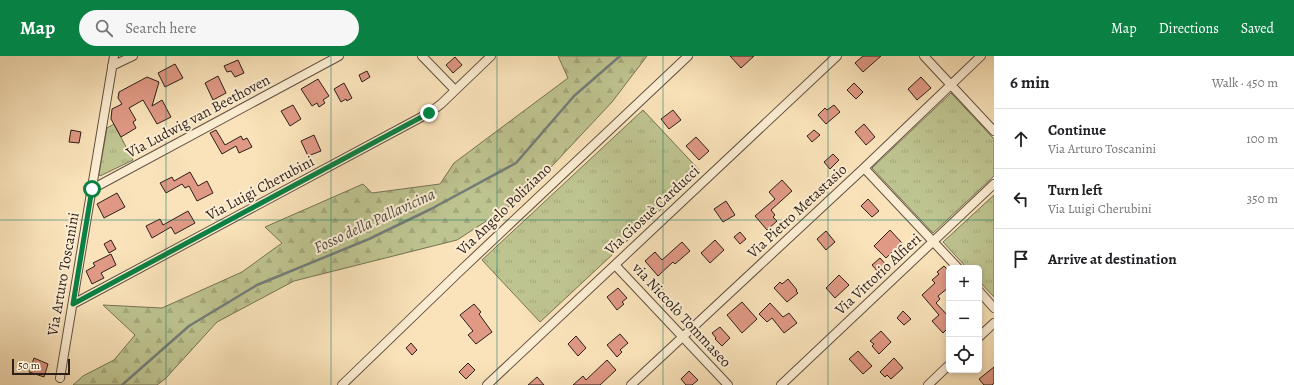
<!DOCTYPE html>
<html lang="en">
<head>
<meta charset="utf-8">
<style>
	:root { --surface:#fff; --page:#f6f6f6; --text:#202124; --muted:#757577; --line:#e0e0e0; --accent:#0b8043 }
	body { margin:0; font-family:Alegreya,serif; background:var(--page); color:var(--text) }
	.controls { position:absolute; right:12px; bottom:12px; display:grid; overflow:hidden; border-radius:6px; box-shadow:0 2px 6px #0003 }
	.controls button { width:36px; height:36px; display:grid; place-items:center; padding:0; border:0; border-bottom:1px solid var(--line); background:var(--surface); color:var(--text); font:20px sans-serif }
	.scale { position:absolute; left:12px; bottom:10px; width:58px; box-sizing:border-box; padding-left:4px; border:2px solid #2d1f1a; border-top:0; font-size:11px; line-height:14px; white-space:nowrap; color:#2d1f1a; -webkit-text-stroke:3px #fcedd2; paint-order:stroke }
	.stop { position:absolute; width:12px; height:12px; margin:-9px; border:3px solid #0b8043; border-radius:50%; background:#fff }
	.stop.end { background:#0b8043; border-color:#fff; box-shadow:0 1px 4px #0008 }
	.list { margin:0; padding:0; list-style:none }
	h2 { display:flex; justify-content:space-between; align-items:center; height:52px; margin:0; padding:0 16px; font-size:17px }
	h2 small { font-size:13px; font-weight:400; color:var(--muted) }
	.list li { display:grid; grid-template-columns:26px 1fr auto; gap:12px; align-items:center; box-sizing:border-box; height:60px; padding:0 16px; border-top:1px solid var(--line) }
	.list b { display:block; font-size:15px; white-space:nowrap }
	.list p { margin:0; font-size:13px; white-space:nowrap; color:var(--muted) }
	.list em { font-size:13px; font-style:normal; color:var(--muted) }
	.icon { flex:none; width:22px; height:22px; fill:none; stroke:currentColor; stroke-width:2; stroke-linecap:round; stroke-linejoin:round }
	.map { position:relative; flex:none; width:994px; height:329px; overflow:hidden }
	header { display:flex; align-items:center; gap:24px; box-sizing:border-box; height:56px; padding:0 20px; background:var(--accent); color:#fff }
	header strong { font-size:19px }
	nav { display:flex; gap:22px; margin-inline-start:auto; font-size:14px }
	.search { width:280px; height:36px; background:var(--page); display:flex; align-items:center; gap:10px; box-sizing:border-box; padding:0 14px; border-radius:22px; color:var(--muted); font-size:15px }
	main { display:flex }
	aside { flex:1; background:var(--surface) }
	.map>svg:first-child { display:block }
	.grass { fill:url(#grass-tufts); stroke:#767255 }
	.forest { fill:url(#forest-firs); stroke:#767255 }
	.lines { fill:none; stroke-linecap:round; stroke-linejoin:round }
	.stream { stroke:#737d79; stroke-width:2.5 }
	.building { fill:#e09985; stroke:#2d1f1a }
	.street-casing { stroke:#605042; stroke-width:10 }
	.street { stroke:#fcedd2; stroke-width:8 }
	.route { stroke:#0b8043; stroke-width:5 }
	.grid { fill:none; stroke:#0f766e; stroke-width:1; stroke-opacity:0.55 }
	.labels { text-anchor:middle; stroke-width:4; stroke-linejoin:round; paint-order:stroke }
	.street-label { font-size:15px; fill:#2d1f1a; stroke:#fcedd2 }
	.water-label { font-size:16px; font-style:italic; fill:#504e4a; stroke:#fcedd2 }
</style>
</head>
<body>
<header>
<strong>Map</strong>
<div class="search"><svg class="icon" aria-label="search" viewBox="0 0 24 24"><circle cx="10" cy="10" r="6"/><path d="M15 15l6 6"/></svg>Search here</div>
<nav><a>Map</a><a>Directions</a><a>Saved</a></nav>
</header>
<main>
<div class="map">
<svg width="994" height="329" viewBox="0 0 994 329">
	<defs>
		<pattern id="grass-tufts" width="24" height="20" patternUnits="userSpaceOnUse"><rect width="24" height="20" fill="#bec490"/><path d="M3 7l-1-3M5 7V3M7 7l1-3M15 17l-1-3M17 17v-4M19 17l1-3" fill="none" stroke="#a4a87c"/></pattern>
		<pattern id="forest-firs" width="22" height="20" patternUnits="userSpaceOnUse"><rect width="22" height="20" fill="#bec490"/><path d="M5 1l3.5 6h-7zM16 11l3.5 6h-7z" fill="#a4a87c"/></pattern>
	</defs>
	<rect width="100%" height="100%" fill="#fae3ba"/>
	<filter id="stains"><feTurbulence type="fractalNoise" baseFrequency=".005" numOctaves="4"/><feColorMatrix values="0 0 0 0 .2 0 0 0 0 .09 0 0 0 0 .02 0 0 0 .5 -.17"/></filter>
	<radialGradient id="worn" r=".72"><stop offset=".6" stop-color="#630" stop-opacity="0"/><stop offset="1" stop-color="#630" stop-opacity=".3"/></radialGradient>
	<path class="grass" d="M 951,37 L 994,83 L 994,120 L 933,177 L 872,112 Z
		M 643,54 L 701,116 L 540,266 L 482,204 Z
		M 114,68 L 133,104 L 100,120 L 99,118 L 107,72 Z
		M 994,139 L 994,241 L 979,225 L 979,212 L 967,212 L 943,186 Z"/>
	<path class="forest" d="M 558,0 L 647,0 L 612,46 L 522,142 L 457,184 L 294,225 L 217,266 L 165,323 L 157,329 L 73,329 L 83,320 L 114,304 L 135,279 L 103,249 L 162,252 L 242,216 L 282,187 L 265,171 L 363,128 L 372,137 L 440,128 L 454,107 L 568,22 Z"/>
	<g class="lines">
		<path class="stream" d="M 122,329 L 189,270 L 257,229 L 369,183 L 431,153 L 516,107 L 574,40 L 620,0"/>
	</g>
	<path class="building" d="M 730,0 L 754,0 L 741,12 Z
		M 863,0 L 881,0 L 863,16 L 855,7 Z
		M 455,1 L 462,9 L 453,17 L 446,9 Z
		M 238,4 L 244,17 L 235,21 L 231,15 L 227,16 L 224,10 Z
		M 175,8 L 183,22 L 165,31 L 158,17 Z
		M 367,15 L 370,21 L 362,26 L 359,19 Z
		M 218,20 L 226,37 L 213,44 L 205,27 Z
		M 147,21 L 159,26 L 152,50 L 162,44 L 171,61 L 157,68 L 143,44 L 129,52 L 136,64 L 133,66 L 136,72 L 121,81 L 111,63 L 112,53 L 122,48 L 118,42 L 119,36 Z
		M 921,21 L 931,32 L 917,44 L 908,33 Z
		M 318,23 L 329,40 L 323,44 L 325,47 L 319,51 L 317,47 L 312,50 L 301,33 Z
		M 344,27 L 352,42 L 347,45 L 346,43 L 341,46 L 334,33 Z
		M 854,27 L 863,36 L 856,43 L 847,34 Z
		M 293,49 L 301,63 L 290,70 L 281,55 Z
		M 834,49 L 840,56 L 826,68 L 818,59 L 825,52 L 827,54 Z
		M 673,54 L 681,64 L 669,73 L 661,63 Z
		M 864,68 L 875,81 L 866,89 L 855,76 Z
		M 71,74 L 81,76 L 79,87 L 69,86 Z
		M 216,74 L 225,89 L 241,80 L 243,84 L 247,82 L 252,91 L 239,97 L 236,90 L 222,98 L 210,77 Z
		M 814,74 L 820,79 L 812,86 L 807,80 Z
		M 314,79 L 321,95 L 308,100 L 301,85 Z
		M 696,81 L 709,95 L 699,104 L 686,90 Z
		M 833,98 L 839,104 L 830,113 L 824,106 Z
		M 190,116 L 198,130 L 207,125 L 213,137 L 197,145 L 189,130 L 185,132 L 182,128 L 166,137 L 160,127 L 172,121 L 174,125 Z
		M 782,124 L 792,135 L 771,154 L 775,159 L 773,161 L 777,165 L 767,174 L 755,160 L 775,143 L 769,136 Z
		M 117,137 L 125,151 L 104,162 L 97,148 Z
		M 868,143 L 879,155 L 872,161 L 861,150 Z
		M 726,145 L 735,159 L 723,166 L 714,153 Z
		M 188,155 L 195,167 L 175,178 L 171,171 L 152,182 L 146,170 L 160,163 L 163,169 Z
		M 890,174 L 902,187 L 886,202 L 874,190 Z
		M 826,175 L 835,186 L 826,194 L 817,183 Z
		M 740,176 L 746,183 L 740,188 L 734,181 Z
		M 111,184 L 116,193 L 109,197 L 104,188 Z
		M 715,184 L 724,194 L 710,207 L 701,197 Z
		M 682,186 L 690,195 L 675,208 L 673,206 L 658,220 L 645,205 L 655,196 L 662,204 Z
		M 111,198 L 116,209 L 101,217 L 104,222 L 92,228 L 86,215 L 95,210 L 93,207 Z
		M 880,202 L 888,211 L 880,218 L 872,209 Z
		M 944,210 L 949,215 L 949,231 L 938,240 L 940,243 L 936,247 L 949,261 L 949,271 L 943,277 L 932,265 L 939,259 L 922,239 L 935,227 L 932,224 L 939,218 L 937,216 Z
		M 839,219 L 849,229 L 835,242 L 826,232 Z
		M 788,223 L 797,234 L 796,235 L 798,237 L 787,246 L 774,232 L 780,226 L 782,228 Z
		M 618,232 L 627,242 L 622,246 L 624,248 L 617,254 L 607,241 Z
		M 742,246 L 757,263 L 742,277 L 727,259 Z
		M 770,247 L 783,261 L 789,257 L 797,267 L 784,277 L 772,262 L 767,266 L 759,258 Z
		M 474,248 L 481,256 L 479,258 L 492,276 L 476,288 L 468,279 L 473,275 L 460,259 Z
		M 903,255 L 911,263 L 904,269 L 897,262 Z
		M 720,271 L 730,282 L 722,290 L 715,283 L 716,282 L 712,277 Z
		M 881,275 L 891,286 L 879,298 L 872,290 L 874,288 L 870,285 Z
		M 620,278 L 628,287 L 620,294 L 622,296 L 617,301 L 607,289 Z
		M 576,280 L 586,292 L 578,300 L 568,288 Z
		M 411,287 L 417,294 L 412,299 L 406,292 Z
		M 858,295 L 872,310 L 863,318 L 849,303 Z
		M 34,302 L 48,308 L 44,321 L 29,316 Z
		M 894,302 L 903,312 L 891,323 L 887,319 L 885,321 L 880,316 Z
		M 607,304 L 616,314 L 600,329 L 573,329 L 583,320 L 586,324 Z
		M 468,307 L 475,314 L 466,323 L 459,316 Z
		M 994,311 L 994,327 L 992,329 L 984,329 L 979,323 Z
		M 689,315 L 698,324 L 692,329 L 686,329 L 681,323 Z
		M 537,321 L 544,329 L 528,329 Z"/>
	<g class="lines">
		<g class="street-casing">
			<path id="street" d="M 422,0 L 455,34
				M 924,0 L 994,75
				M 112,10 L 133,0
				M 864,112 L 958,212
				M 92,133 L 339,0
				M 615,209 L 728,329
				M 979,235 L 994,252
				M 73,248 L 429,57 L 441,48 L 491,0
				M 979,281 L 994,267
				M 60,322 L 114,0
				M 342,329 L 458,217 L 688,0
				M 487,329 L 837,0
				M 631,329 L 864,112 L 981,0
				M 781,329 L 994,128
				M 928,329 L 949,309"/>
		</g>
		<use href="#street" class="street"/>
	</g>
	<g class="lines">
		<path class="route" d="M 92,133 L 73,248 L 429,57"/>
	</g>
	<path class="grid" d="M 166,0 L 166,329M 331,0 L 331,329M 497,0 L 497,329M 663,0 L 663,329M 828,0 L 828,329M 0,164 L 994,164"/>
	<g class="labels">
		<g class="street-label">
			<text transform="translate(198 60) rotate(-28)" y="5">Via Ludwig van Beethoven</text>
			<text transform="translate(260 132) rotate(-28)" y="5">Via Luigi Cherubini</text>
			<text transform="translate(504 153) rotate(-44)" y="5">Via Angelo Poliziano</text>
			<text transform="translate(652 154) rotate(-43)" y="5">Via Giosuè Carducci</text>
			<text transform="translate(797 155) rotate(-43)" y="5">Via Pietro Metastasio</text>
			<text transform="translate(63 218) rotate(-80)" y="5">Via Arturo Toscanini</text>
			<text transform="translate(878 218) rotate(-43)" y="5">Via Vittorio Alfieri</text>
			<text transform="translate(682 259) rotate(47)" y="5">via Niccolò Tommaseo</text>
		</g>
		<g class="water-label">
			<text transform="translate(374 164) rotate(-25)" y="6">Fosso della Pallavicina</text>
		</g>
	</g>
	<rect width="100%" height="100%" filter="url(#stains)"/>
	<rect width="100%" height="100%" fill="url(#worn)"/>
</svg>
<div class="controls">
<button>+</button>
<button>−</button>
<button><svg class="icon" aria-label="locate" viewBox="0 0 24 24"><circle cx="12" cy="12" r="6"/><path d="M12 2v4M12 18v4M2 12h4M18 12h4"/></svg></button>
</div>
<div class="scale">50 m</div>
<div class="stop" style="left:92px;top:133px"></div>
<div class="stop end" style="left:429px;top:57px"></div>
</div>
<aside>
<h2>6 min<small>Walk · 450 m</small></h2>
<ul class="list">
<li><svg class="icon" aria-label="ahead" viewBox="0 0 24 24"><path d="M12 20V5M6 11l6-6 6 6"/></svg><div><b>Continue</b><p>Via Arturo Toscanini</p></div><em>100 m</em></li>
<li><svg class="icon" aria-label="left" viewBox="0 0 24 24"><path d="M17 20v-9H6M10 6l-5 5 5 5"/></svg><div><b>Turn left</b><p>Via Luigi Cherubini</p></div><em>350 m</em></li>
<li><svg class="icon" aria-label="arrive" viewBox="0 0 24 24"><path d="M6 21V4h12l-3 4 3 4H6"/></svg><div><b>Arrive at destination</b></div></li>
</ul>
</aside>
</main>
</body>
</html>
